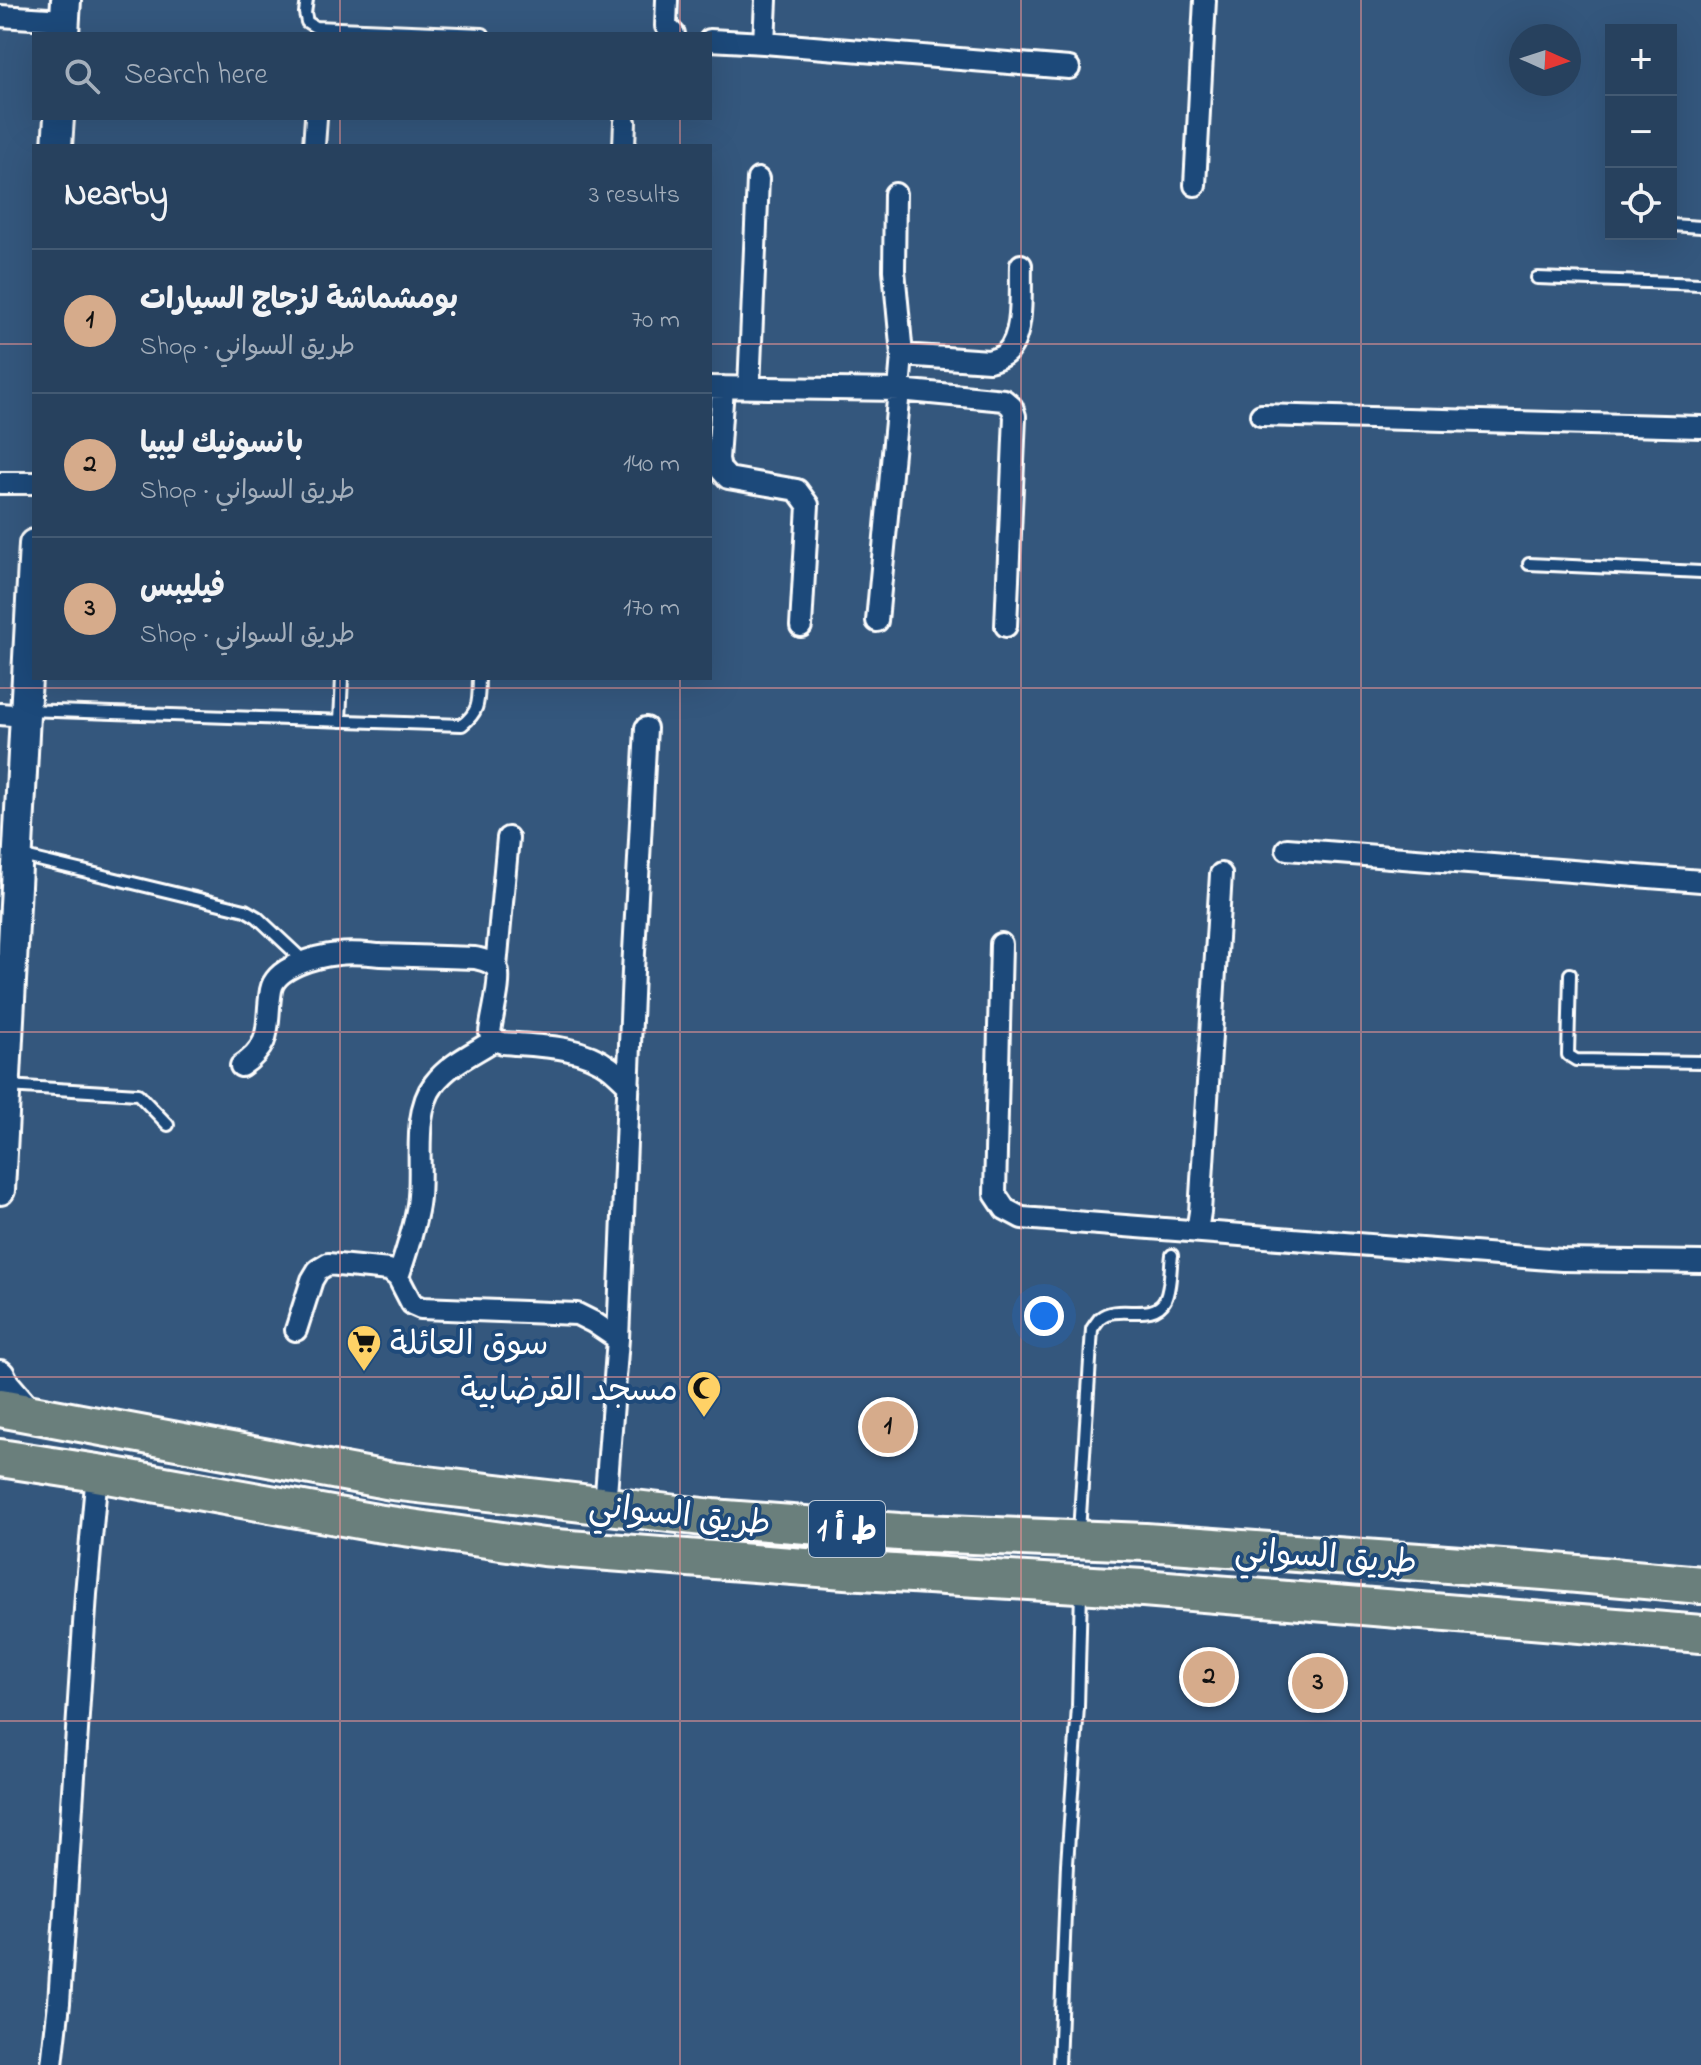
<!DOCTYPE html>
<html lang="en">
<head>
<meta charset="utf-8">
<style>
	:root { --surface:#27415e; --page:#334c67; --text:#f1f3f6; --muted:#a4afbc; --line:#435a73; --accent:#d6ab8b }
	body { margin:0; font-family:"Indie Flower","Playpen Sans Arabic",sans-serif; background:var(--page); color:var(--text) }
	.controls { position:absolute; right:24px; top:24px; display:grid; overflow:hidden; border-radius:0px; box-shadow:0 8px 32px #0002 }
	.controls button { width:72px; height:72px; display:grid; place-items:center; padding:0; border:0; border-bottom:2px solid var(--line); background:var(--surface); color:var(--text); font:40px sans-serif }
	.compass { position:absolute; left:1509px; top:24px; width:72px; height:72px; border-radius:50%; background:var(--surface); box-shadow:0 8px 32px #0002; rotate:93deg }
	.you { position:absolute; left:1044px; top:1316px; width:28px; height:28px; margin:-20px; border:6px solid #fff; border-radius:50%; background:#1a73e8; box-shadow:0 0 0 12px #1a73e833 }
	.badge { display:grid; place-items:center; width:52px; height:52px; border-radius:50%; background:var(--accent); color:#111; font-size:26px; font-weight:700 }
	.pin { position:absolute; translate:-50% -50%; border:4px solid #fff; box-shadow:0 2px 8px #0006 }
	.list { margin:0; padding:0; list-style:none }
	h2 { display:flex; justify-content:space-between; align-items:center; height:104px; margin:0; padding:0 32px; font-size:34px }
	h2 small { font-size:26px; font-weight:400; color:var(--muted) }
	.list li { display:grid; grid-template-columns:52px 1fr auto; gap:24px; align-items:center; box-sizing:border-box; height:144px; padding:0 32px; border-top:2px solid var(--line) }
	.list b { display:block; font-size:30px; white-space:nowrap }
	.list p { margin:0; font-size:26px; white-space:nowrap; color:var(--muted) }
	.list em { font-size:26px; font-style:normal; color:var(--muted) }
	.icon { flex:none; width:44px; height:44px; fill:none; stroke:currentColor; stroke-width:2; stroke-linecap:round; stroke-linejoin:round }
	.map { position:relative; flex:none; width:1701px; height:2065px; overflow:hidden }
	.search { position:absolute; background:var(--surface); box-shadow:0 8px 32px #0002; left:32px; top:32px; width:680px; height:88px; display:flex; align-items:center; gap:20px; box-sizing:border-box; padding:0 28px; border-radius:0px; color:var(--muted); font-size:30px }
	.panel { position:absolute; background:var(--surface); box-shadow:0 8px 32px #0002; left:32px; top:144px; width:680px; height:536px; border-radius:0px }
	.map>svg:first-child { display:block }
	.lines { fill:none; stroke-linecap:round; stroke-linejoin:round }
	.lane-casing { stroke:#fff; stroke-width:16 }
	.street-casing { stroke:#fff; stroke-width:26 }
	.secondary-casing { stroke:#fff; stroke-width:34 }
	.highway-casing { stroke:#fff; stroke-width:42 }
	.lane { stroke:#1f4a7a; stroke-width:10 }
	.street { stroke:#1f4a7a; stroke-width:20 }
	.secondary { stroke:#1f4a7a; stroke-width:28 }
	.highway { stroke:#6b7f7c; stroke-width:36 }
	.grid { fill:none; stroke:#ea9494; stroke-width:2; stroke-opacity:0.55 }
	.labels { text-anchor:middle; stroke-width:8; stroke-linejoin:round; paint-order:stroke }
	.shield { fill:#1f4a7a; stroke:#bcc9d7; stroke-width:2 }
	.shield-label { font-size:32px; font-weight:bold; fill:#fff }
	.poi-label { font-size:34px; fill:#fff; stroke:#1f4a7a; text-anchor:start }
	.street-label { font-size:34px; fill:#fff; stroke:#1f4a7a }
</style>
</head>
<body>
<div class="map">
<svg width="1701" height="2065" viewBox="0 0 1701 2065">
	<rect width="100%" height="100%" fill="#34577d"/>
	<filter id="ink" filterUnits="userSpaceOnUse"><feTurbulence type="fractalNoise" baseFrequency=".0125" numOctaves="2"/><feDisplacementMap in="SourceGraphic" scale="16" xChannelSelector="R" yChannelSelector="G"/><feConvolveMatrix kernelMatrix="1 2 1 2 8 2 1 2 1" color-interpolation-filters="sRGB"/></filter>
	<g filter="url(#ink)">
		<g class="lines">
			<g class="lane-casing">
				<path id="lane" d="M 307,0 L 305,13 L 307,22 L 315,27 L 483,34
					M 1671,225 L 1701,227
					M 1537,278 L 1701,284
					M 1529,564 L 1701,572
					M 26,710 L 462,725 C 481,710 478,700 479,678
					M 340,721 L 342,678
					M 21,856 L 245,910 L 257,917 L 305,962
					M 1570,974 L 1568,1055 L 1576,1060 L 1701,1062
					M 7,1086 L 138,1094 L 168,1125
					M 1079,1532 L 1092,1329 C 1094,1326 1098,1320 1100,1318 C 1117,1303 1153,1323 1165,1300 C 1171,1288 1170,1269 1172,1255
					M 1059,2065 L 1067,1864 L 1078,1707 L 1081,1590"/>
			</g>
			<g class="street-casing">
				<path id="street" d="M 667,0 L 666,26 L 674,34
					M 0,16 L 65,20
					M 710,40 L 764,43 L 1069,68
					M 764,43 L 766,0
					M 314,146 L 316,118
					M 624,146 L 625,122
					M 1195,185 L 1205,0
					M 902,355 L 989,361 C 995,359 1001,358 1006,353 C 1025,335 1020,289 1021,265
					M 710,387 L 899,390 L 902,355 L 894,270 L 895,194
					M 723,387 L 718,459 L 720,469 L 728,478 L 797,490 L 808,505 L 801,626
					M 749,388 L 758,179
					M 1261,415 L 1701,427
					M 0,483 L 34,483
					M 877,621 L 899,390 L 1004,400 L 1012,407 L 1015,416 L 1006,626
					M 0,714 L 24,716
					M 1287,849 L 1701,881
					M 1001,944 L 995,1194 L 1005,1209 L 1022,1218 L 1562,1260 L 1701,1262
					M 496,967 L 508,838
					M 241,1066 C 275,1043 265,1025 271,990 C 275,967 317,956 338,954 C 352,952 367,954 381,955 C 412,956 444,957 475,958 C 483,960 492,961 497,969 C 502,980 491,1019 490,1033 L 494,1040 L 503,1043 C 538,1046 580,1045 609,1067 C 616,1072 622,1079 629,1085
					M 1197,1231 L 1200,1212 L 1221,874
					M 398,1277 C 406,1253 414,1230 418,1205 C 424,1170 411,1114 434,1084 C 449,1064 474,1053 494,1040
					M 296,1330 L 312,1280 L 318,1270 L 328,1264 L 389,1270 L 398,1277 L 412,1304 L 421,1308 L 577,1314 L 593,1322 L 618,1339
					M 605,1506 L 618,1339 L 633,971 L 646,728
					M 52,2065 L 59,2003 L 86,1594 L 97,1473"/>
			</g>
			<g class="secondary-casing">
				<path id="secondary" d="M 64,34 L 66,0
					M 57,146 L 59,118
					M 0,1190 L 34,544
					M 0,1375 L 5,1385 L 30,1414"/>
			</g>
			<g class="highway-casing">
				<path id="highway" d="M 0,1408 L 392,1481 L 712,1518 L 899,1532 L 1145,1542 L 1544,1571 L 1701,1585
					M 0,1458 L 97,1473 L 376,1523 L 543,1547 L 845,1570 L 1143,1588 L 1701,1634"/>
			</g>
			<use href="#lane" class="lane"/>
			<use href="#street" class="street"/>
			<use href="#secondary" class="secondary"/>
			<use href="#highway" class="highway"/>
		</g>
	</g>
	<path class="grid" d="M 340,0 L 340,34M 680,0 L 680,34M 1021,0 L 1021,2065M 1361,0 L 1361,2065M 340,118 L 340,146M 680,118 L 680,146M 0,344 L 34,344M 710,344 L 1701,344M 340,678 L 340,2065M 680,678 L 680,2065M 0,688 L 1701,688M 0,1032 L 1701,1032M 0,1377 L 1701,1377M 0,1721 L 1701,1721"/>
	<defs>
		<g id="supermarket-pin" transform="scale(1.8)"><path d="M0 17L-7.5 6A9.5 9.5 0 1 1 7.5 6Z" fill="#ffd166" stroke="#1f4a7a"/><path d="M-6-5.5h2.5l.6 2H6L4.5 2H-2.5L-4.4-4H-6ZM-1.5 3.2a1.3 1.3 0 1 0 .1 0ZM3 3.2a1.3 1.3 0 1 0 .1 0Z" fill="#111"/></g>
		<g id="mosque-pin" transform="scale(1.8)"><path d="M0 17L-7.5 6A9.5 9.5 0 1 1 7.5 6Z" fill="#ffd166" stroke="#1f4a7a"/><path d="M3.5-4.9A6 6 0 1 0 3.5 4.9A5 5 0 1 1 3.5-4.9Z" fill="#111"/></g>
	</defs>
	<g fill-rule="evenodd">
		<use href="#supermarket-pin" x="364" y="1342"/>
		<use href="#mosque-pin" x="704" y="1388"/>
	</g>
	<g class="labels">
		<rect class="shield" x="809" y="1501" width="76" height="56" rx="6"/>
		<g class="shield-label">
			<text x="847" y="1540">ط أ 1</text>
		</g>
		<g class="poi-label">
			<text x="390" y="1354">سوق العائلة</text>
			<text x="678" y="1400" text-anchor="end">مسجد القرضابية</text>
		</g>
		<g class="street-label">
			<text transform="translate(680 1513) rotate(6)" y="12">طريق السواني</text>
			<text transform="translate(1326 1555) rotate(4)" y="12">طريق السواني</text>
		</g>
	</g>
</svg>
<div class="controls">
<button>+</button>
<button>−</button>
<button><svg class="icon" aria-label="locate" viewBox="0 0 24 24"><circle cx="12" cy="12" r="6"/><path d="M12 2v4M12 18v4M2 12h4M18 12h4"/></svg></button>
</div>
<svg class="compass" viewBox="-18 -18 36 36"><path d="M0-13l5 13h-10z" fill="#e53935"/><path d="M0 13l5-13h-10z" fill="#a4afbc"/></svg>
<div class="you"></div>
<div class="pin badge" style="left:888px;top:1427px">1</div>
<div class="pin badge" style="left:1209px;top:1677px">2</div>
<div class="pin badge" style="left:1318px;top:1683px">3</div>
<div class="search"><svg class="icon" aria-label="search" viewBox="0 0 24 24"><circle cx="10" cy="10" r="6"/><path d="M15 15l6 6"/></svg>Search here</div>
<section class="panel">
<h2>Nearby<small>3 results</small></h2>
<ul class="list">
<li><span class="badge">1</span><div><b>بومشماشة لزجاج السيارات</b><p>Shop · طريق السواني</p></div><em>70 m</em></li>
<li><span class="badge">2</span><div><b>بانسونيك ليبيا</b><p>Shop · طريق السواني</p></div><em>140 m</em></li>
<li><span class="badge">3</span><div><b>فيليبس</b><p>Shop · طريق السواني</p></div><em>170 m</em></li>
</ul>
</section>
</div>
</body>
</html>
